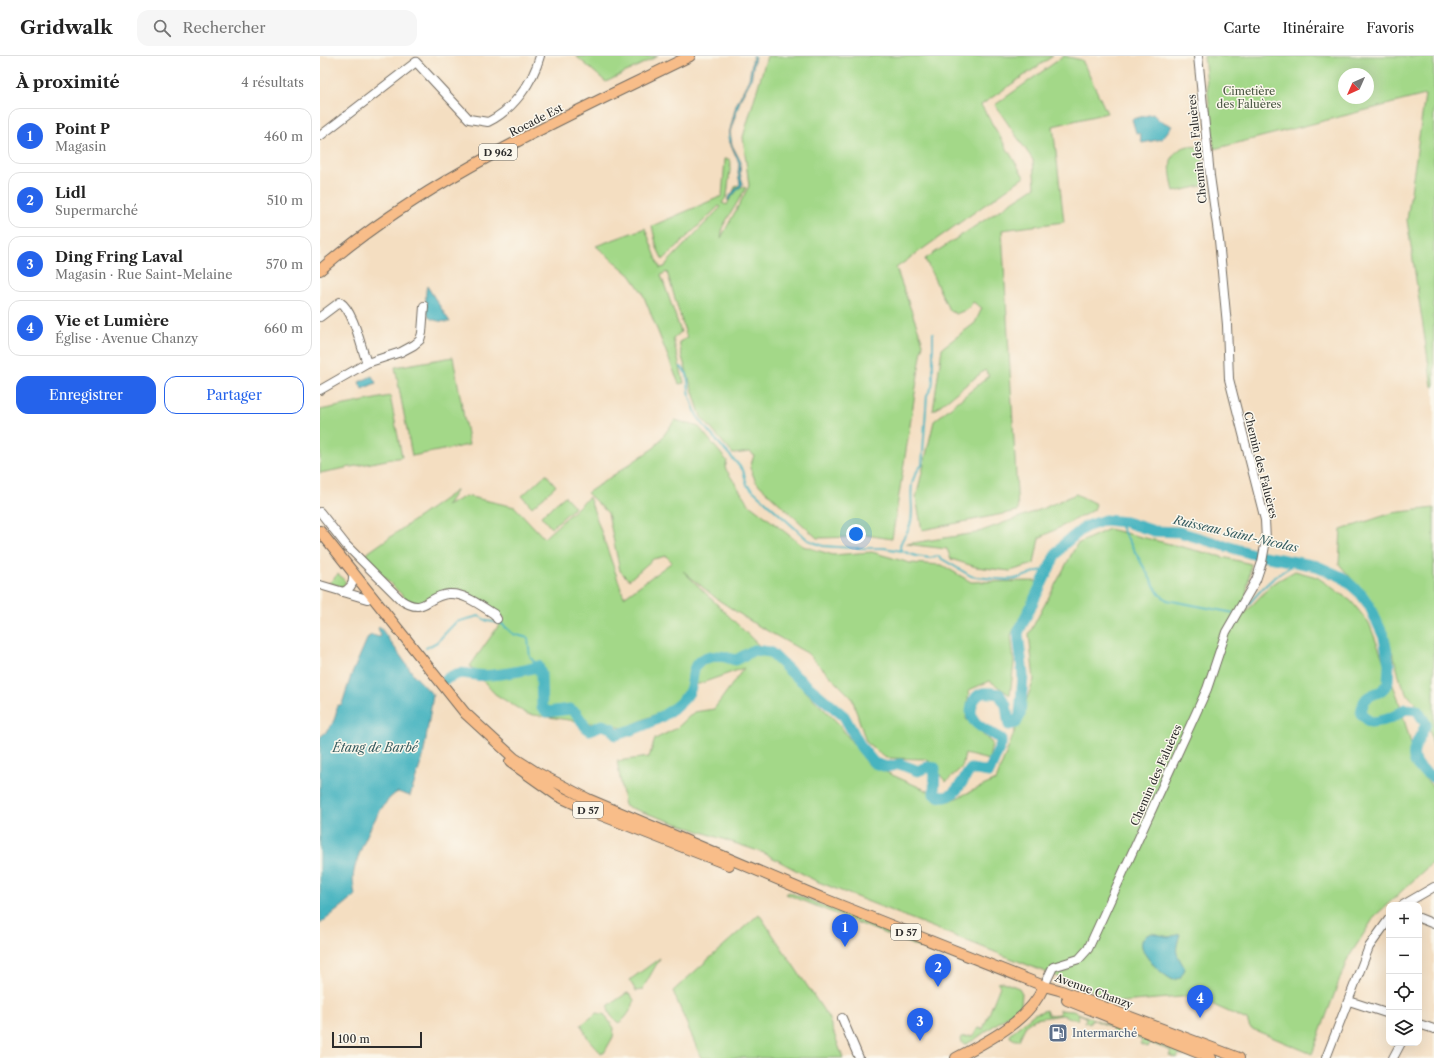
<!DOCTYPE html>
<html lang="fr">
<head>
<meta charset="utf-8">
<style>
	:root { --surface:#fff; --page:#f6f6f6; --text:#222; --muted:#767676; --line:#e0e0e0; --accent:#2563eb }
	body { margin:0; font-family:"Libre Caslon Text",serif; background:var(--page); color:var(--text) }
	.controls { position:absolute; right:12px; bottom:12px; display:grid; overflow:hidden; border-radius:8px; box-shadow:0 4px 16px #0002 }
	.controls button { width:36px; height:36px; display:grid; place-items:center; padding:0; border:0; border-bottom:1px solid var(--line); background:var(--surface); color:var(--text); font:20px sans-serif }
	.compass { position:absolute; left:1018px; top:12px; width:36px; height:36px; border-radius:50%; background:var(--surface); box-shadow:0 4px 16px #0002; rotate:225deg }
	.scale { position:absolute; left:12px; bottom:10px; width:90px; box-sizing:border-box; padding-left:4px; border:2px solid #2b2b2b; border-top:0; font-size:11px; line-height:14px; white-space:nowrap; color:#2b2b2b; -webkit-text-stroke:3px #fbf7ec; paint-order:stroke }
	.you { position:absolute; left:536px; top:478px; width:14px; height:14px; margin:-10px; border:3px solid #fff; border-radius:50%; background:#1a73e8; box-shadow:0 0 0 6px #1a73e833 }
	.badge { display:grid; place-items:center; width:26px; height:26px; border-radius:50%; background:var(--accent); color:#fff; font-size:13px; font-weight:700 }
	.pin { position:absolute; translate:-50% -33px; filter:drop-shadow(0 1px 2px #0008) }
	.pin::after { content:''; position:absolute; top:21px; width:14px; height:12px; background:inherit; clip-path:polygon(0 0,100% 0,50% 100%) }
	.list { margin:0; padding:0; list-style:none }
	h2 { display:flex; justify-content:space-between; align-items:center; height:52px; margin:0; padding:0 16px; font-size:17px }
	h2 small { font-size:13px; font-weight:400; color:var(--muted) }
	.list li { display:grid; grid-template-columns:26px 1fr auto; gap:12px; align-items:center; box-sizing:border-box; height:56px; margin:0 8px 8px; padding:0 8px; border:1px solid var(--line); border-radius:12px }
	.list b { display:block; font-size:15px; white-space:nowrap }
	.list p { margin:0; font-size:13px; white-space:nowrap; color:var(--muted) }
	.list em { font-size:13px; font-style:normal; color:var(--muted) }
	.actions { display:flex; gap:8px; padding:12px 16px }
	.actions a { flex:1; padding:9px 0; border:1px solid var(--accent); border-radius:12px; text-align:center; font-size:14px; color:var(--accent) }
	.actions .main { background:var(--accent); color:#fff }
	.icon { flex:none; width:22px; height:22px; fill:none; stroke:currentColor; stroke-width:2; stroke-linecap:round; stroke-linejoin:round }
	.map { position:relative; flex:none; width:1114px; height:1002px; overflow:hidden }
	header { display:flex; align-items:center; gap:24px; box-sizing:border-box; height:56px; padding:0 20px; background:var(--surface); border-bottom:1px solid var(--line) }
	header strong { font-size:19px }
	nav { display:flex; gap:22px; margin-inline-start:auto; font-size:14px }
	.search { width:280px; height:36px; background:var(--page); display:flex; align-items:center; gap:10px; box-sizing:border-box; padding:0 14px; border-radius:12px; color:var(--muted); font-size:15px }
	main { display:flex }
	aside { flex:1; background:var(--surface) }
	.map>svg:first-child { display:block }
	.green { fill:#a3d888; stroke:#67825a; fill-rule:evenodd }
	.water { fill:#46b4c0; stroke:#387076 }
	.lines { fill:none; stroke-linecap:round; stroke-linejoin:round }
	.stream { stroke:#46b4c0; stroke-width:2 }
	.river { stroke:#46b4c0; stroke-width:11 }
	.minor-casing { stroke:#716a60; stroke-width:10 }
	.major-casing { stroke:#716a60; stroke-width:12 }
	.minor { stroke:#fff; stroke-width:8 }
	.major { stroke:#f8bd89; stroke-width:10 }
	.labels { text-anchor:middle; stroke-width:3; stroke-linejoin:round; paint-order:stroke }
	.shield { fill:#fbf7ec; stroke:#696865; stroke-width:1 }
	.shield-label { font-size:10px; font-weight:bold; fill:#2b2b2b }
	.park-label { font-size:11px; fill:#495642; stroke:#fbf7ec }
	.street-label { font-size:11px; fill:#2b2b2b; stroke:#fbf7ec }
	.service-label { font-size:11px; fill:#4e5e75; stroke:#fbf7ec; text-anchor:start }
	.water-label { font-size:12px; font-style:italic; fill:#345b5f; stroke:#fbf7ec }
</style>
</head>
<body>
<header>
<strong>Gridwalk</strong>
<div class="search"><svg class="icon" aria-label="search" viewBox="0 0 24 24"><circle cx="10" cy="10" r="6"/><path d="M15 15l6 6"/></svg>Rechercher</div>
<nav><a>Carte</a><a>Itinéraire</a><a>Favoris</a></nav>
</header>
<main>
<aside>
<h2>À proximité<small>4 résultats</small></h2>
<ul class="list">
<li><span class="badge">1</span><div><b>Point P</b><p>Magasin</p></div><em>460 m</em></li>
<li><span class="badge">2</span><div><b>Lidl</b><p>Supermarché</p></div><em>510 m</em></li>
<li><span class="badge">3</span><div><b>Ding Fring Laval</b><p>Magasin · Rue Saint-Melaine</p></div><em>570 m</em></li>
<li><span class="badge">4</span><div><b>Vie et Lumière</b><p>Église · Avenue Chanzy</p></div><em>660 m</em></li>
</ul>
<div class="actions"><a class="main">Enregistrer</a><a>Partager</a></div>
</aside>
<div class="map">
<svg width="1114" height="1002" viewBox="0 0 1114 1002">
	<rect width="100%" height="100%" fill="#fbf7ec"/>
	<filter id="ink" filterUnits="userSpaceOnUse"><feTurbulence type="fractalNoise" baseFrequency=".025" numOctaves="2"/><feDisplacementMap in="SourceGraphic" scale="8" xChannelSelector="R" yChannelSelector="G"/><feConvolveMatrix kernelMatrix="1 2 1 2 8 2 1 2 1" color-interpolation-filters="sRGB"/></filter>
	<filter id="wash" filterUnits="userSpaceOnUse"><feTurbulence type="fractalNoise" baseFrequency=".012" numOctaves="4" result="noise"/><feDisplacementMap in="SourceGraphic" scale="16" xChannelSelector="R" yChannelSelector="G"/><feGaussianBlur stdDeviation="0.9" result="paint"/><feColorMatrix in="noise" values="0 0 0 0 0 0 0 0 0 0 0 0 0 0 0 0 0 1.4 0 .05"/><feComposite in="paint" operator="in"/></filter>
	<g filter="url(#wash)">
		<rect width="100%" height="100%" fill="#f4dec1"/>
		<path class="green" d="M 256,0 L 338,0 L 286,26 Z
			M 447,0 L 733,0 L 661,49 L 704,121 L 576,212 L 603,287 L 572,483 L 539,478 L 538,481 L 497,482 L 436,426 L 430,412 L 434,399 L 430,396 L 413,398 L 381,361 L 362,301 L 359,286 L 367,282 L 347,216 L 341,219 L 361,276 L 353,283 L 364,327 L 359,328 L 322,236 L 310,219 L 276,190 L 325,172 L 340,212 L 345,211 L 347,207 L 401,151 L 399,150 L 343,204 L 337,192 L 332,170 L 402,140 L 405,103 L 409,103 L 411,106 L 407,140 L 402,147 L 407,149 L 416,129 L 426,132 L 403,170 L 401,182 L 429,130 L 423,81 Z
			M 744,0 L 762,4 L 787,57 L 733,70 L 744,166 L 682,174 L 698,455 L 602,474 L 596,442 L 614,365 L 669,320 L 665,314 L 613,355 L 622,292 L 655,267 L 662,252 L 653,246 L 648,253 L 636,258 L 629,254 L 605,203 L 715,131 L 713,104 L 675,49 Z
			M 884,0 L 1114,0 L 1114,331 L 1112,330 L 1087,164 L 1105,39 L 894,93 ZM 1024,18 L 1048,18 L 1048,42 L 1024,42 Z
			M 868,90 L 878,91 L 882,96 L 886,129 L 854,136 C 851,118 843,97 868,90 Z
			M 133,301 L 149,389 L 92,400 L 75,311 Z
			M 70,340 L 82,401 L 0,417 L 0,354 Z
			M 355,364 L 379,371 L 407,405 L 405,412 L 428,447 L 483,490 L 513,499 L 552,496 L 590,507 L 622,509 L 651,526 L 719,525 L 691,579 L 694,607 L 690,639 L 670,625 L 649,634 L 646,663 L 672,687 L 669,704 L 645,698 L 642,711 L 626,726 L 607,703 L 566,702 L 546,686 L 532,642 L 487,597 L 435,568 L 397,543 L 363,515 L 518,667 L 548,708 L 630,745 L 676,724 L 714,624 L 709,578 L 757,488 L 789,473 L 931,508 L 923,559 L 952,528 L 975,515 L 997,521 L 1031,545 L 1049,567 L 1078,642 L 1099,716 L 1114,732 L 1114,805 L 1055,860 L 1027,904 L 992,998 L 930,972 L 927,964 L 873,940 L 801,946 L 496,825 L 444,797 L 305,750 L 297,705 L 329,701 L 335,683 L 357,672 L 374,656 L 394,653 L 424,612 L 376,629 L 345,654 L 305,672 L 207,658 L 175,638 L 150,610 L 184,562 L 142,534 L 129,533 L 95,548 L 90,547 L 43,500 L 137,434 L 126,450 L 146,440 L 195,451 L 224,482 L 269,441 L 304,541 L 352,506 L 346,500 L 333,503 L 309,524 L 300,515 L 288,457 L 267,437 L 335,391 Z
			M 226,418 L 236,430 L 212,451 L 202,440 Z
			M 756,438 L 776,448 L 774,454 L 719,482 L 714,508 L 690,515 L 656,511 L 631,503 L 627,493 L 586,488 L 656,477 L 719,454 Z
			M 245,440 L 255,451 L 231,472 L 221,460 Z
			M 1114,452 L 1114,695 L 1107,660 L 1088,639 L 1081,627 L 1073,598 L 1054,549 L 1019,508 L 1021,474 L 1072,457 Z
			M 18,518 L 26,526 L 22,531 L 9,527 Z
			M 469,836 L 610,892 L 616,895 L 613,897 L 466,838 Z
			M 439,858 L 508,961 L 523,1002 L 381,1002 L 353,935 Z
			M 340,902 L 322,934 L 316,935 L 310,925 L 311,923 Z
			M 683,926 L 699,932 L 702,937 L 701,950 L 654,984 L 646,988 L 643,988 L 641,984 L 642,981 L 652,980 L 659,972 L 663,973 L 680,930 L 677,927 Z
			M 307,937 L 311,938 C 311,939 313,943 314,944 C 314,951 304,965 299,967 C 293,963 286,956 289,949 Z
			M 726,954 L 728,959 L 740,958 L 739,954 L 753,955 L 873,1002 L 859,998 L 857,1002 L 849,999 L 851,995 L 830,987 L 828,991 L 820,988 L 822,984 L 801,975 L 799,979 L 792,976 L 793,972 L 772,963 L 770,968 L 765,966 L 766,961 L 759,958 L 757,964 L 742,959 L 715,963 L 706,969 L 699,984 L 695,984 L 690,981 L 691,977 L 714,958 Z
			M 277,957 L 284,958 L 294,972 L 293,981 L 284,997 L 281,997 L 269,984 L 261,969 Z"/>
		<path class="water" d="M 433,0 L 435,0 L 431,24 L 421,42 L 410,76 L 412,89 L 421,106 L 420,117 L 423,128 L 408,145 L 408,142 L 420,128 L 418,117 L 419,107 L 408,82 L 416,49 L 429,23 Z
			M 833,58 L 839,64 L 852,70 L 842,83 L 822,87 L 820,78 L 816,77 L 812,63 Z
			M 107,230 L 130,266 C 126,266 111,265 109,261 C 105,256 105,235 107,230 Z
			M 52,320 L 56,327 L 42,333 L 39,326 Z
			M 60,571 L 94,619 L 113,639 L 103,701 L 90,740 L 78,736 C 60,744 38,796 34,815 C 32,823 34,832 35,840 L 0,868 L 0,681 C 11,673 16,664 17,650 L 22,648 L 31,620 L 48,581 L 52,579 L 59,581 L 61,580 L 58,572 Z
			M 832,877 L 849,881 L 860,878 C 854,899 856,895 865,913 L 860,922 L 853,924 C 840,918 804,885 832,877 Z"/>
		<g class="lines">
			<path class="stream" d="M 361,311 L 367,318 L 370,341 L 377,360 L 389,376 L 423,414 L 427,429 L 488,484 L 503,490 L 533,492 L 564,492 L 582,495 L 596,500 L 610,502 L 617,500 L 651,520 L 656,521 C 668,522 682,525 694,523 C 707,521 717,513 730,513
				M 797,464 L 839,538 L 847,544 L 914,557
				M 582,495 L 580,492 C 580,483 587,479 589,472 C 598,451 582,430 602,409 L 607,339 L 612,331 L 613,324 L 613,277
				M 921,557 C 938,537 954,517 978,507
				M 106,592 L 117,586 L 136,566 L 159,560 L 167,565 L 181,567 L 193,578 L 208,582 L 210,601 L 218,610"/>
			<path class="river" d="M 126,623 C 141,615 141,617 156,619 C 168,621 207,615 218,610 L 221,618 L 222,651 L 227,656 L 250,653 L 256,657 L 267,673 L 270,674 L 282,669 L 291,672 L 296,679 C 322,671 347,662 366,641 C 380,625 361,603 398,600 C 405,600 410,603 416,604 L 434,594 L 450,596 L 472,617 L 524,660 L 541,691 L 554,707 L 567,711 L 580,708 L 598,715 L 607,711 L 615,712 L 614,738 C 633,750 642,724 651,713 L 669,716 L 681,688 L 681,683 C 673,678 660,672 654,665 C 648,656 652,640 663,637 C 668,636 673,637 679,638 L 686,649 L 689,669 L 696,667 L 700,659 L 703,620 L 698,577 L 735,500 L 744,488 L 765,471 L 785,464 L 806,466 L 834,475 L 859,476 L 933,498 L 997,510 L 1022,521 L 1041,538 L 1049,549 L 1064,581 L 1069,608 L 1068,626 L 1062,635 C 1048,640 1043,641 1041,658 L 1050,666 C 1064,666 1074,662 1085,653 L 1097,654 L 1106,668 C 1101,682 1084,699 1101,713 C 1105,717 1110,719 1114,722"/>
		</g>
	</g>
	<g filter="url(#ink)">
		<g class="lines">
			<g class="minor-casing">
				<path id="minor" d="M 0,80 L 96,6 L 149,63 L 168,66 C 193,54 213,26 220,0
					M 0,261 L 20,246 C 34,255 41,292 47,307
					M 0,334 L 47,307 L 81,296 L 94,289 L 100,284 L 102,277 L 104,250
					M 0,456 L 26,489 L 81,544 C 105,560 107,539 129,538 C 145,537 161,550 174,558 L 177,563
					M 0,529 L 47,543
					M 22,536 C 32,533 35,525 32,515
					M 1083,849 L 1114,831
					M 1099,862 L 1114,868
					M 724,930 L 733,911 L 759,903 L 768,893 L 887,633 L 906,576 L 936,524 L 942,506 L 946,484 L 945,464 L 909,323 L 907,269 L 899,184 L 890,120 L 878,0
					M 1029,945 L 1069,958
					M 522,962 L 539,1002
					M 1099,968 L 1114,973
					M 1006,1002 L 1049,891 L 1069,863
					M 1073,1002 L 1081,987"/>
			</g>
			<g class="major-casing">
				<path id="major" d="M 0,214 C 106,122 244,62 370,0
					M 0,475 L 145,657 L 194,702 L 216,716 L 268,743 L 502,842 L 724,930 L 739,934 L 919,1002
					M 190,706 L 238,740 L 268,754 L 409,809
					M 747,944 L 891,1002
					M 636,1002 C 668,985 709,965 724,930"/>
			</g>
			<use href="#minor" class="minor"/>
			<use href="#major" class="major"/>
		</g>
	</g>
	<defs>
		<g id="fuel-square" transform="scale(1)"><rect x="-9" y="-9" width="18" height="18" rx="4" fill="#5c6f8a" stroke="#fbf7ec"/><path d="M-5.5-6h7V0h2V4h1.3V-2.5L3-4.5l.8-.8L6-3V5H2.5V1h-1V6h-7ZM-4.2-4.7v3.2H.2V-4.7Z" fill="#fff"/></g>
	</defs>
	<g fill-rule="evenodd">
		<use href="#fuel-square" x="738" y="977"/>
	</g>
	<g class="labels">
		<g class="shield">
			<rect x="159" y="88" width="38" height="16" rx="3"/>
			<rect x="253" y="746" width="30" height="16" rx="3"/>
			<rect x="571" y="868" width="30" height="16" rx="3"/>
		</g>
		<g class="shield-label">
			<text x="178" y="100">D 962</text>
			<text x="268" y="758">D 57</text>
			<text x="586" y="880">D 57</text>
		</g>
		<g class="park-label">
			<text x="929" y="39">Cimetière<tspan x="929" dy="13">des Faluères</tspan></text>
		</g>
		<g class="street-label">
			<text transform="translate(216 64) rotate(-27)" y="4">Rocade Est</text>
			<text transform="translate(877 93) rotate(-96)" y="4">Chemin des Faluères</text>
			<text transform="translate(941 409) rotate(76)" y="4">Chemin des Faluères</text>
			<text transform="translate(836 719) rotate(-66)" y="4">Chemin des Faluères</text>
			<text transform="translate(774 935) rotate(20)" y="4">Avenue Chanzy</text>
		</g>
		<g class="service-label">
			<text x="752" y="981">Intermarché</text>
		</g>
		<g class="water-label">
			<text transform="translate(916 478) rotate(13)" y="4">Ruisseau Saint-Nicolas</text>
			<text x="55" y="696">Étang de Barbé</text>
		</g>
	</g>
</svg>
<div class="controls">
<button>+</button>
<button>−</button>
<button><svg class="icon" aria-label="locate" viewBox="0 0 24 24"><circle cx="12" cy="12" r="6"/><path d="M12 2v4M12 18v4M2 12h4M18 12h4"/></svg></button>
<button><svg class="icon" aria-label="layers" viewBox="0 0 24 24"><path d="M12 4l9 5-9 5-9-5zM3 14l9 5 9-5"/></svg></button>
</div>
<svg class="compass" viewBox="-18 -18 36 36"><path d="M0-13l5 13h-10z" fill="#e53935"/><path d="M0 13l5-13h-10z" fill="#767676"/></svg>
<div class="scale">100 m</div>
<div class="you"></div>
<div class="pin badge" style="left:525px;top:891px">1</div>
<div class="pin badge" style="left:618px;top:931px">2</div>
<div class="pin badge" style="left:600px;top:985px">3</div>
<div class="pin badge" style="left:880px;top:962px">4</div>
</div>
</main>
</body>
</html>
